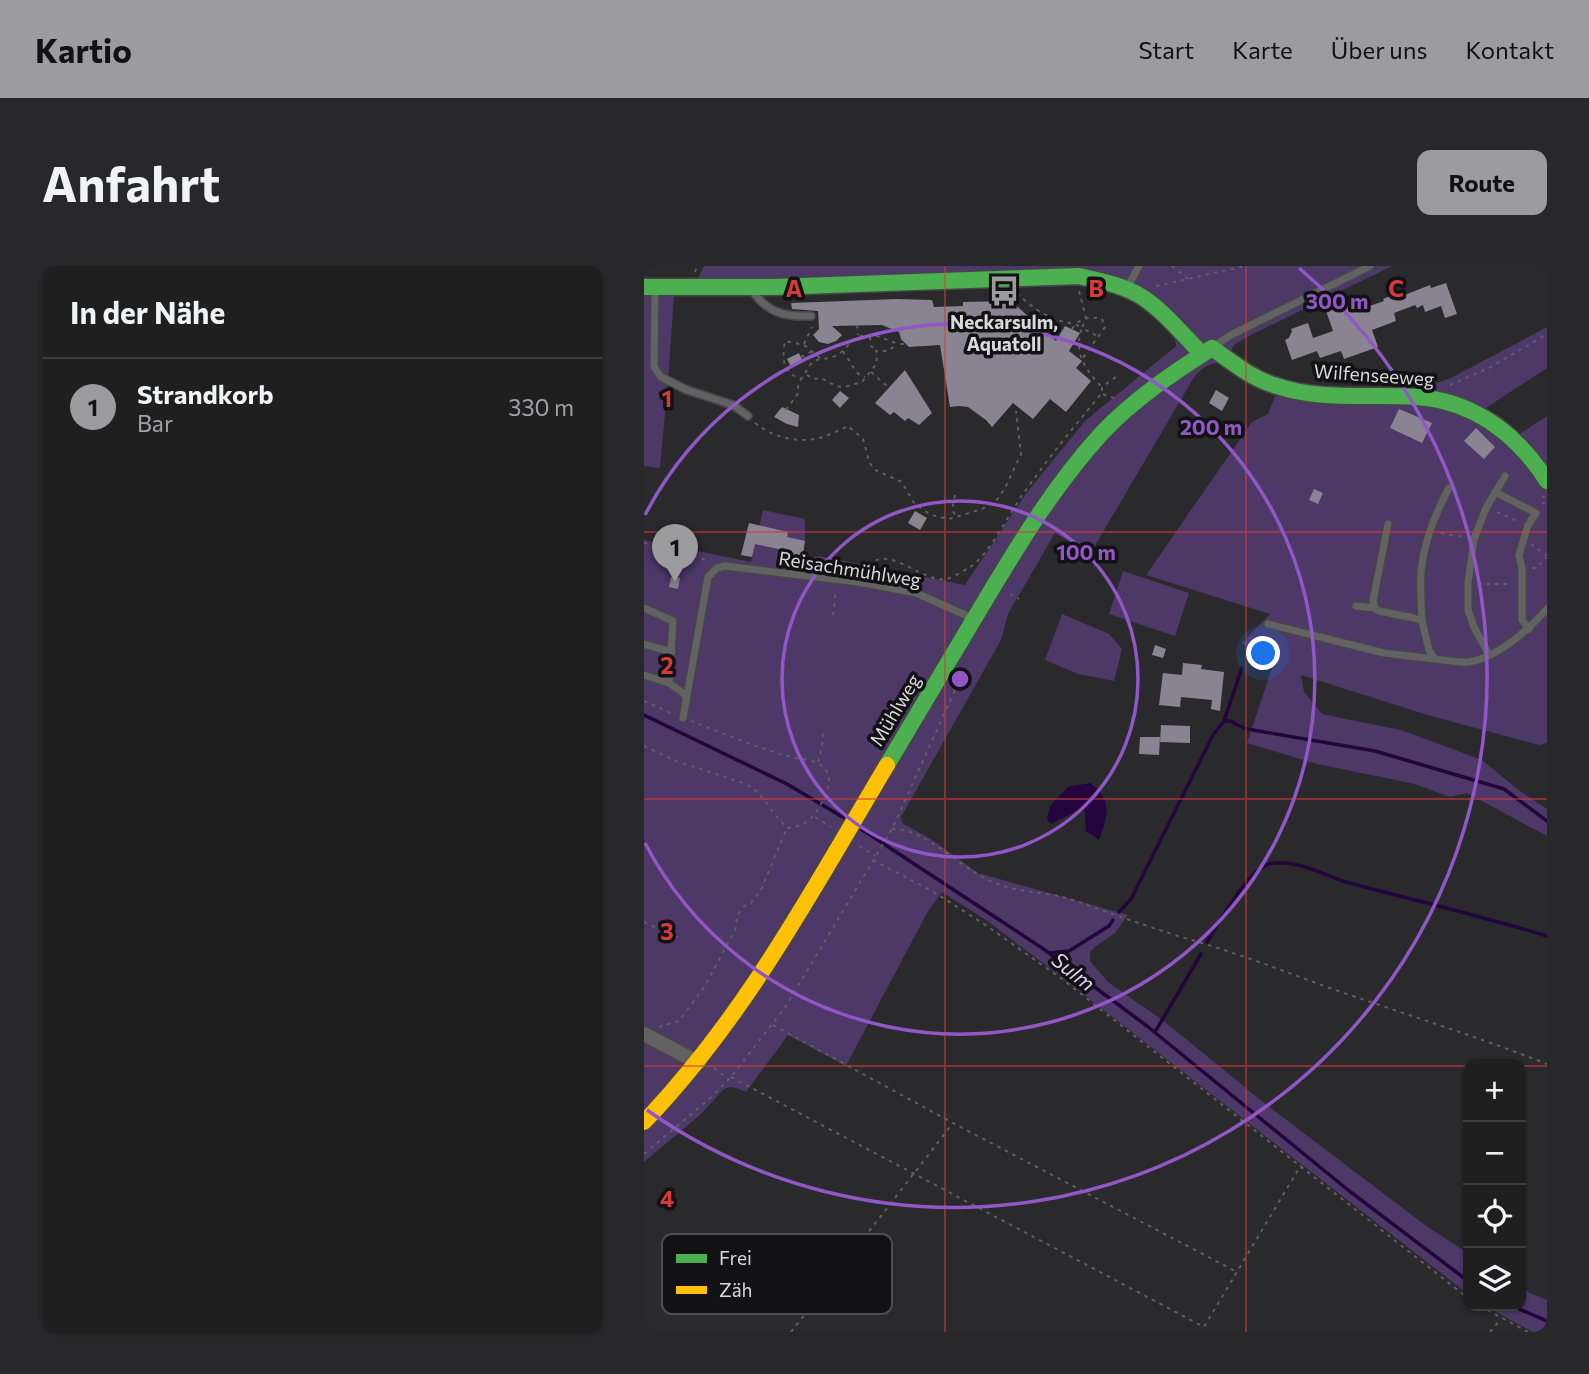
<!DOCTYPE html>
<html lang="de">
<head>
<meta charset="utf-8">
<style>
	:root { --surface:#201f20; --page:#282729; --text:#f1f3f6; --muted:#a2a2a5; --line:#3d3d3e; --accent:#9c9b9d }
	body { margin:0; font-family:Commissioner,sans-serif; background:var(--page); color:var(--text) }
	.controls { position:absolute; right:21px; bottom:21px; display:grid; overflow:hidden; border-radius:14px; box-shadow:0 2px 5px #0004 }
	.controls button { width:63px; height:63px; display:grid; place-items:center; padding:0; border:0; border-bottom:2px solid var(--line); background:var(--surface); color:var(--text); font:35px sans-serif }
	.you { position:absolute; left:620px; top:388px; width:24px; height:24px; margin:-18px; border:5px solid #fff; border-radius:50%; background:#1a73e8; box-shadow:0 0 0 10px #1a73e833 }
	.badge { display:grid; place-items:center; width:46px; height:46px; border-radius:50%; background:var(--accent); color:#111; font-size:23px; font-weight:700 }
	.pin { position:absolute; translate:-50% -58px; filter:drop-shadow(0 2px 4px #0008) }
	.pin::after { content:''; position:absolute; top:37px; width:24px; height:21px; background:inherit; clip-path:polygon(0 0,100% 0,50% 100%) }
	.list { margin:0; padding:0; list-style:none }
	h2 { display:flex; justify-content:space-between; align-items:center; height:91px; margin:0; padding:0 28px; font-size:30px }
	h2 small { font-size:23px; font-weight:400; color:var(--muted) }
	.list li { display:grid; grid-template-columns:46px 1fr auto; gap:21px; align-items:center; box-sizing:border-box; height:98px; padding:0 28px; border-top:2px solid var(--line) }
	.list b { display:block; font-size:26px; white-space:nowrap }
	.list p { margin:0; font-size:23px; white-space:nowrap; color:var(--muted) }
	.list em { font-size:23px; font-style:normal; color:var(--muted) }
	.icon { flex:none; width:38px; height:38px; fill:none; stroke:currentColor; stroke-width:2; stroke-linecap:round; stroke-linejoin:round }
	.map { position:relative; flex:none; width:903px; height:1066px; overflow:hidden; border-radius:14px }
	header { display:flex; align-items:center; gap:42px; box-sizing:border-box; height:98px; padding:0 35px; background:var(--accent); color:#111 }
	header strong { font-size:33px }
	nav { display:flex; gap:38px; margin-inline-start:auto; font-size:24px }
	.intro { display:flex; align-items:center; justify-content:space-between; box-sizing:border-box; height:168px; padding:0 42px }
	h1 { margin:0; font-size:49px }
	.button { padding:18px 32px; border-radius:14px; background:var(--accent); color:#111; font-size:24px; font-weight:700 }
	main { display:flex; gap:42px; padding:0 42px }
	aside { flex:1; background:var(--surface); border-radius:14px; box-shadow:0 2px 5px #0004 }
	.map>svg:first-child { display:block }
	.green { fill:#4d3868 }
	.water { fill:#23043d }
	.lines { fill:none; stroke-linecap:round; stroke-linejoin:round }
	.stream { stroke:#23043d; stroke-width:3.5 }
	.building { fill:#8a8492 }
	.lane-casing { stroke:#464648; stroke-width:10 }
	.street-casing { stroke:#464648; stroke-width:18 }
	.fast-casing { stroke:#464648; stroke-width:19 }
	.slow-casing { stroke:#464648; stroke-width:19 }
	.path { stroke:#605f61; stroke-width:2; stroke-dasharray:3.5 5; stroke-linecap:butt }
	.lane { stroke:#626263; stroke-width:7 }
	.street { stroke:#626263; stroke-width:14 }
	.fast { stroke:#4caf50; stroke-width:16 }
	.slow { stroke:#ffc107; stroke-width:16 }
	.grid { fill:none; stroke:#d63a3a; stroke-width:2; stroke-opacity:0.55 }
	.ring { fill:none; stroke:#9257c6; stroke-width:3.5 }
	.labels { text-anchor:middle; stroke-width:7; stroke-linejoin:round; paint-order:stroke }
	.poi-label { font-size:19px; font-weight:bold; fill:#d9d9db; stroke:#121113 }
	.street-label { font-size:19px; fill:#d9d9db; stroke:#121113 }
	.water-label { font-size:21px; font-style:italic; fill:#decff8; stroke:#121113 }
	.key { fill:#121113; stroke:#4e4d4f; stroke-width:2 }
	.key-label { font-size:19px; fill:#d9d9db }
	.grid-label { font-size:23px; text-anchor:middle; font-weight:bold; fill:#d63a3a; stroke:#121113; stroke-width:7; stroke-linejoin:round; paint-order:stroke }
	.centre { fill:#9257c6; stroke:#121113; stroke-width:3.5 }
	.ring-label { font-size:21px; text-anchor:middle; font-weight:bold; fill:#9257c6; stroke:#121113; stroke-width:7; stroke-linejoin:round; paint-order:stroke }
</style>
</head>
<body>
<header>
<strong>Kartio</strong>
<nav><a>Start</a><a>Karte</a><a>Über uns</a><a>Kontakt</a></nav>
</header>
<div class="intro"><h1>Anfahrt</h1><a class="button">Route</a></div>
<main>
<aside>
<h2>In der Nähe<small></small></h2>
<ul class="list">
<li><span class="badge">1</span><div><b>Strandkorb</b><p>Bar</p></div><em>330 m</em></li>
</ul>
</aside>
<div class="map">
<svg width="903" height="1066" viewBox="0 0 903 1066">
	<rect width="100%" height="100%" fill="#2a292b"/>
	<path class="green" d="M 60,0 L 748,0 L 605,70 L 590,79 L 587,85 L 590,91 L 642,119 L 776,123 L 807,112 L 903,61 L 903,102 L 837,145 L 874,169 L 903,150 L 903,477 L 895,479 L 787,450 L 657,409 L 660,426 L 678,448 L 757,464 L 838,494 L 876,525 L 903,543 L 903,570 L 823,527 L 806,531 L 771,518 L 673,498 L 603,477 L 629,399 L 605,391 L 605,384 L 598,377 L 626,348 L 502,309 L 608,156 L 624,148 L 632,128 L 573,97 C 561,99 556,104 549,113 L 446,288 L 411,267 L 364,348 L 357,374 L 257,551 L 258,557 L 287,573 L 334,607 L 484,649 L 471,667 L 452,680 L 446,686 L 446,695 L 464,716 L 521,756 L 624,840 L 785,962 L 824,987 L 824,1028 L 416,710 L 342,654 L 298,626 L 284,645 L 202,800 L 144,769 L 102,826 C 94,823 88,819 80,823 L 57,848 L 0,896 L 0,274 L 107,296 L 119,244 L 161,253 L 161,275 L 158,293 L 176,290 L 321,319 L 381,229 L 441,155 L 532,80 L 531,69 L 489,33 L 468,24 L 435,20 L 30,29 L 24,115 L 16,202 L 0,200 L 0,12 L 54,12 Z
		M 479,305 L 545,327 L 531,370 L 465,348 Z
		M 418,348 L 465,368 L 478,383 L 470,415 L 434,408 L 401,394 Z
		M 877,1021 L 886,1027 L 903,1034 L 903,1066 L 889,1066 L 841,1040 L 877,1040 Z"/>
	<path class="water" d="M 446,517 C 469,533 464,550 455,574 L 442,565 L 441,546 L 438,542 L 407,558 L 403,553 L 406,540 L 424,521 Z"/>
	<g class="lines">
		<path class="stream" d="M 0,449 L 143,518 L 202,553
			M 580,455 L 587,455 L 593,459 L 603,463 L 731,485 L 816,510 L 860,523 L 903,555
			M 214,561 L 398,682 L 503,760 L 704,924 L 824,1015
			M 475,646 L 487,633 L 569,469 L 580,455 L 598,402
			M 563,676 C 575,657 604,604 625,598 C 649,592 680,609 702,616 C 769,634 837,650 903,670
			M 405,687 L 425,685 L 465,660 L 469,654
			M 511,766 L 557,688
			M 868,1040 L 903,1055"/>
	</g>
	<path class="building" d="M 802,17 L 813,48 L 801,52 L 797,40 L 781,46 L 779,39 L 773,42 L 771,39 L 750,47 L 752,55 L 728,64 L 734,81 L 700,93 L 697,85 L 676,92 L 673,85 L 648,94 L 641,74 L 645,72 L 648,65 L 647,63 L 664,57 L 669,72 L 689,65 L 681,42 L 715,30 L 720,42 L 740,35 L 739,33 L 751,28 L 753,32 L 786,19 L 787,22 Z
		M 253,33 L 288,34 L 290,41 L 319,40 L 319,36 L 367,35 L 412,75 L 421,60 L 436,67 L 425,85 L 438,95 L 432,102 L 447,115 L 422,146 L 406,133 L 389,153 L 369,137 L 348,161 L 342,154 L 324,141 L 315,140 L 306,141 L 296,79 L 265,81 L 257,73 L 255,66 L 238,59 L 188,60 L 198,69 L 192,75 L 184,78 L 175,76 L 169,69 L 175,63 L 174,45 L 148,43 L 147,37 Z
		M 155,87 L 159,96 L 147,101 L 143,93 Z
		M 261,104 L 288,147 L 275,159 L 264,152 L 261,155 L 250,146 L 246,149 L 231,137 Z
		M 572,124 L 585,132 L 578,145 L 565,137 Z
		M 196,125 L 205,132 L 196,142 L 188,134 Z
		M 138,141 L 155,149 L 154,161 L 143,158 L 130,151 Z
		M 755,143 L 788,157 L 778,177 L 746,162 Z
		M 832,162 L 851,181 L 840,193 L 820,175 Z
		M 670,223 L 679,227 L 674,238 L 665,234 Z
		M 271,245 L 283,252 L 276,264 L 264,257 Z
		M 105,257 L 144,266 L 143,271 L 161,275 L 158,294 L 138,289 L 139,284 L 111,278 L 108,291 L 97,289 Z
		M 27,311 L 36,312 L 34,323 L 25,321 Z
		M 511,379 L 522,383 L 519,392 L 508,389 Z
		M 539,397 L 558,399 L 557,403 L 580,406 L 576,445 L 567,443 L 568,434 L 537,431 L 536,441 L 515,439 L 519,407 L 538,409 Z
		M 517,459 L 546,460 L 546,477 L 516,476 Z
		M 496,471 L 516,471 L 515,489 L 495,488 Z"/>
	<g class="lines">
		<g class="lane-casing">
			<path id="lane" d="M 483,22 L 495,0
				M 11,24 L 10,101 L 17,111 L 43,124 L 89,139 L 104,150
				M 108,24 C 123,47 141,51 167,50
				M 569,81 L 587,69 L 726,0
				M 851,226 L 892,247 L 884,259 L 875,289 L 878,302 L 878,354 L 885,363
				M 712,340 L 731,342 L 735,345 L 770,352 L 778,355 L 785,384 L 791,393 C 802,394 814,397 825,396 C 855,391 884,364 903,343
				M 0,342 L 29,355 L 25,417
				M 731,342 L 729,335 L 744,258
				M 778,355 C 777,338 776,322 777,305 C 780,276 791,248 805,222
				M 624,358 L 740,387 L 791,393
				M 0,378 L 28,386
				M 845,389 L 830,361 L 824,344 L 824,317 L 830,273 L 842,242 L 861,210
				M 0,409 L 25,417 L 43,430
				M 39,452 L 64,311 L 73,302 L 81,300 L 214,316 L 272,327 L 328,352"/>
		</g>
		<g class="street-casing">
			<path id="street" d="M 0,768 L 55,797"/>
		</g>
		<g class="fast-casing">
			<path id="fast" d="M 0,21 L 130,21 L 435,10 C 456,15 479,19 498,31 C 520,45 539,69 558,88
				M 243,499 C 275,445 307,392 339,338 C 375,278 411,218 458,167 C 490,133 529,107 568,82 C 588,96 608,113 633,120 C 662,130 693,130 724,130 C 748,130 774,129 799,135 C 844,146 879,177 903,215"/>
		</g>
		<g class="slow-casing">
			<path id="slow" d="M 0,856 C 101,751 169,623 243,499"/>
		</g>
		<path class="path" d="M 528,0 L 544,13
			M 51,6 L 53,0
			M 512,20 L 601,0
			M 435,25 L 442,52 L 438,62 L 455,71
			M 373,27 C 384,38 397,48 411,53 C 421,57 430,56 438,62 C 429,85 441,104 457,120
			M 213,59 L 214,69
			M 428,63 C 435,52 446,50 458,53 L 461,61 L 439,92
			M 226,71 L 227,80 L 232,84
			M 160,78 L 168,61
			M 199,85 C 201,90 205,93 207,98 C 212,105 212,108 221,111
			M 157,91 L 167,86
			M 176,92 L 160,79 L 141,75 C 138,93 138,106 157,113 C 162,108 162,104 166,99 C 173,90 182,95 191,90 C 204,84 206,70 223,69 C 237,68 248,79 261,78
			M 227,106 L 245,122
			M 163,109 L 169,113 L 177,112 L 192,120 L 200,121 L 218,116 L 233,97 L 232,85 L 244,85 L 252,79
			M 806,119 L 845,102 L 903,68
			M 459,128 L 470,132
			M 142,144 L 155,126 L 154,121 L 157,114
			M 111,157 C 130,172 155,178 179,171 C 187,168 196,164 204,160 L 219,173 L 225,195 L 229,203 L 258,216 L 270,237 L 287,249 L 305,253 L 338,243 L 352,235 L 361,222 L 377,188 L 372,145
			M 311,229 L 308,244 L 312,250
			M 898,230 L 902,233 L 899,238
			M 853,246 L 873,255
			M 797,267 L 819,271
			M 0,277 L 57,292 L 66,296
			M 887,278 L 903,290
			M 888,302 L 892,302 L 903,291
			M 219,306 C 222,303 227,297 231,295 C 250,284 281,317 302,313 C 309,312 319,305 326,301 C 344,290 365,248 379,228 C 404,193 430,160 458,127 L 458,121 L 476,108
			M 834,318 L 867,318
			M 366,328 L 375,333
			M 189,349 L 192,325
			M 0,435 L 29,448
			M 0,480 L 32,495 L 102,518 L 115,527 L 132,550 L 143,562 C 161,560 168,554 177,538 C 182,528 190,513 181,503 C 174,494 161,494 151,492 C 116,483 81,468 47,455
			M 174,496 L 178,481 L 179,465
			M 171,551 L 187,561
			M 248,563 C 284,562 318,606 354,618 C 377,627 403,626 426,633 C 458,644 490,656 522,666 C 542,673 563,678 583,685 C 623,698 662,714 703,728 C 770,751 837,772 903,798
			M 215,580 L 231,590
			M 229,594 L 288,625 L 340,658 L 418,713 L 824,1032
			M 0,656 L 39,674
			M 129,759 L 309,857 L 593,1006
			M 15,761 L 35,755 L 61,720 L 91,664 L 94,648 L 100,640 L 107,637 L 117,624 L 143,562
			M 70,802 L 84,813
			M 87,811 L 560,1061 L 657,899
			M 0,888 L 64,834 L 87,811 L 142,740 L 248,563 L 320,404
			M 836,1040 L 884,1066
			M 147,1066 L 309,857
			M 846,1066 L 857,1053"/>
		<use href="#lane" class="lane"/>
		<use href="#street" class="street"/>
		<use href="#fast" class="fast"/>
		<use href="#slow" class="slow"/>
	</g>
	<path class="grid" d="M 301,0 L 301,1066M 602,0 L 602,1066M 0,266 L 903,266M 0,533 L 903,533M 0,800 L 824,800M 877,800 L 903,800"/>
	<g class="ring">
		<circle cx="316" cy="413" r="178"/>
		<path d="M1 249A355 355 0 1 1 1 577"/>
		<path d="M655 2A533 533 0 0 1 3 844"/>
	</g>
	<defs>
		<g id="bus-bare" transform="scale(2.415)"><path d="M-5-6H5V4H4V6H2V4H-2V6H-4V4H-5ZM-3.5-4V0h7V-4ZM-3.5 1.2v1.5H-2V1.2ZM2 1.2v1.5H3.5V1.2Z" fill="#9c9b9d" stroke="#121113" stroke-width="2.5" paint-order="stroke"/></g>
	</defs>
	<g fill-rule="evenodd">
		<use href="#bus-bare" x="360" y="25"/>
	</g>
	<g class="labels">
		<g class="poi-label">
			<text x="360" y="63">Neckarsulm,<tspan x="360" dy="22">Aquatoll</tspan></text>
		</g>
		<g class="street-label">
			<text transform="translate(730 109) rotate(4)" y="7">Wilfenseeweg</text>
			<text transform="translate(206 303) rotate(9)" y="7">Reisachmühlweg</text>
			<text transform="translate(251 444) rotate(-59)" y="7">Mühlweg</text>
		</g>
		<g class="water-label">
			<text transform="translate(429 706) rotate(38)" y="7">Sulm</text>
		</g>
	</g>
	<rect x="18" y="968" width="230" height="80" rx="10" class="key"/>
	<rect x="32" y="988" width="31" height="9" fill="#4caf50"/>
	<rect x="32" y="1020" width="31" height="8" fill="#ffc107"/>
	<g class="key-label">
		<text x="75" y="999">Frei</text>
		<text x="75" y="1031">Zäh</text>
	</g>
	<g class="grid-label">
		<text x="150" y="31">A</text>
		<text x="452" y="31">B</text>
		<text x="752" y="31">C</text>
		<text x="23" y="141">1</text>
		<text x="23" y="408">2</text>
		<text x="23" y="674">3</text>
		<text x="23" y="941">4</text>
	</g>
	<circle cx="316" cy="413" r="10" class="centre"/>
	<g class="ring-label">
		<text x="693" y="43">300 m</text>
		<text x="567" y="169">200 m</text>
		<text x="442" y="294">100 m</text>
	</g>
</svg>
<div class="controls">
<button>+</button>
<button>−</button>
<button><svg class="icon" aria-label="locate" viewBox="0 0 24 24"><circle cx="12" cy="12" r="6"/><path d="M12 2v4M12 18v4M2 12h4M18 12h4"/></svg></button>
<button><svg class="icon" aria-label="layers" viewBox="0 0 24 24"><path d="M12 4l9 5-9 5-9-5zM3 14l9 5 9-5"/></svg></button>
</div>
<div class="you"></div>
<div class="pin badge" style="left:31px;top:316px">1</div>
</div>
</main>
</body>
</html>
